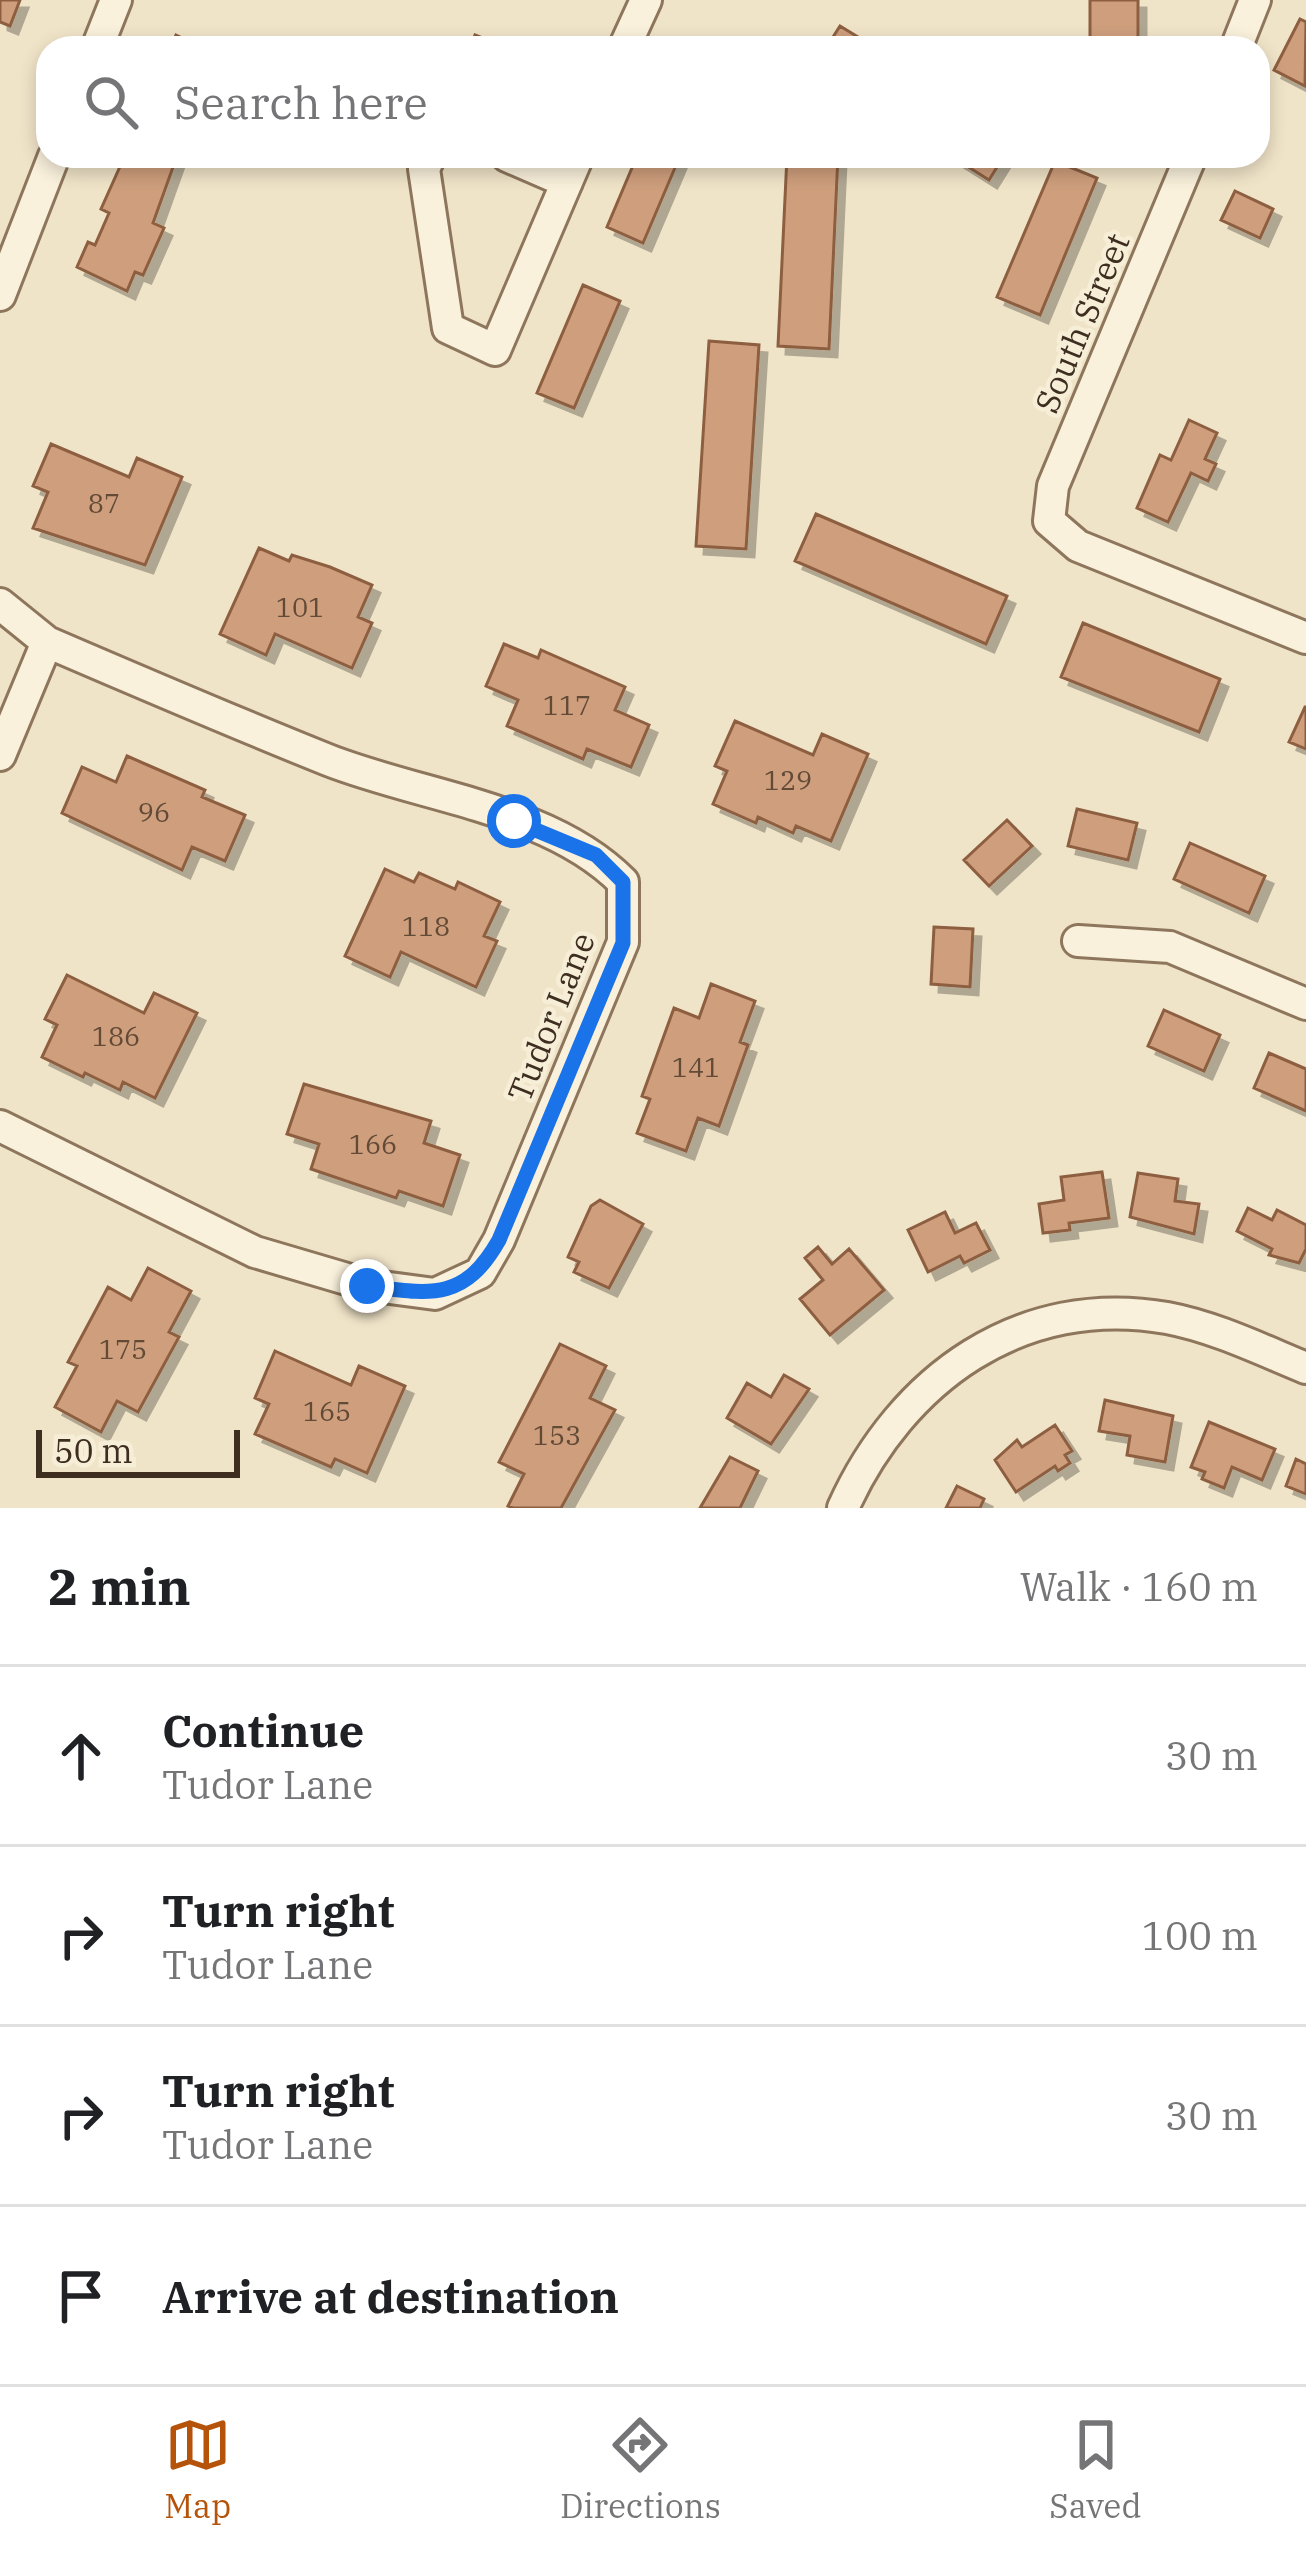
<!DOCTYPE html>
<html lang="en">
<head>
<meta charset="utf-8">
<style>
	:root { --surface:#fff; --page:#f6f6f6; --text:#202124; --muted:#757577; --line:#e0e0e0; --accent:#b45309 }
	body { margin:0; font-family:"IBM Plex Serif",serif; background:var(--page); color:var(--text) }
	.scale { position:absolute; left:36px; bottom:30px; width:204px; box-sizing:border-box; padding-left:12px; border:6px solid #3d2e20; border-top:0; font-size:33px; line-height:42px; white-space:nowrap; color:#3d2e20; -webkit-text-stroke:9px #f7eed8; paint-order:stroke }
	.stop { position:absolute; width:36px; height:36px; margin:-27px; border:9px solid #1a73e8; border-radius:50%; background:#fff }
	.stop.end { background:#1a73e8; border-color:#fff; box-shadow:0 3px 12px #0008 }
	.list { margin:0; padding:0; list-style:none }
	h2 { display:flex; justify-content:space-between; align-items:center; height:156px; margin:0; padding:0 48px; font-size:51px }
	h2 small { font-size:39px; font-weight:400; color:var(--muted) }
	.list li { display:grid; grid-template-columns:78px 1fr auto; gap:36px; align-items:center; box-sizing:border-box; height:180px; padding:0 48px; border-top:3px solid var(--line) }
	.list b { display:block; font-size:45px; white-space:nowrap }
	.list p { margin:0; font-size:39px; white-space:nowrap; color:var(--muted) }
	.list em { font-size:39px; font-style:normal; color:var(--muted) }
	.icon { flex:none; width:66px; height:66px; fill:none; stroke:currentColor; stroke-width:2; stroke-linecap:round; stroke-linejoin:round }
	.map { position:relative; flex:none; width:1306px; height:1508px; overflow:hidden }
	.search { position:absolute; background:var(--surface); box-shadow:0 6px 18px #0003; left:36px; right:36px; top:36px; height:132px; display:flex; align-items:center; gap:30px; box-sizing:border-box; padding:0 42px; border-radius:36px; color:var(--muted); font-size:45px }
	.sheet { height:876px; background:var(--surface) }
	nav { display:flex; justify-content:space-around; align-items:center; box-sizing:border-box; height:168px; border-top:3px solid var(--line); background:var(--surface); font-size:33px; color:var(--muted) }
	nav a { display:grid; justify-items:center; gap:6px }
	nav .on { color:var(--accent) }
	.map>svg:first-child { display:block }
	.building { fill:#cf9f7d; stroke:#8d5f41; stroke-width:3; filter:url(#shadow) }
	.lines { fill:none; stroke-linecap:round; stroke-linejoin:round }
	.minor-casing { stroke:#8d765c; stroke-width:36 }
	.minor { stroke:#faf1dc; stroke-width:30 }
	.route { stroke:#1a73e8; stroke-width:15 }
	.labels { text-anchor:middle; stroke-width:9; stroke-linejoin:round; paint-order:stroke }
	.number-label { font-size:27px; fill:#624a37 }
	.street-label { font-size:33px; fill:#3d2e20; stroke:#f7eed8 }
</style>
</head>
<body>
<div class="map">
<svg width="1306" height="1508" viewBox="0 0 1306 1508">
	<defs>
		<filter id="shadow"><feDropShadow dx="8" dy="8" stdDeviation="0" flood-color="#0004"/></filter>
	</defs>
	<rect width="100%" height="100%" fill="#f0e4c8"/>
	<path class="building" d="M 0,0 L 20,0 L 10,26 L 0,22 Z
		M 1090,0 L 1138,0 L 1138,48 L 1090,48 Z
		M 1300,19 L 1306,22 L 1305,86 L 1274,70 Z
		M 840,26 L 876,48 L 826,48 Z
		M 176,35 L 193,43 L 195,39 L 214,47 L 170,48 Z
		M 475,35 L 508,48 L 470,48 Z
		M 119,156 L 177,156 L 153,223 L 164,228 L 143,275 L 135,272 L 127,291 L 77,267 L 88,242 L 95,245 L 109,213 L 101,209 L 122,162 Z
		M 637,156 L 680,156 L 643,243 L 607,227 Z
		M 787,156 L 838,156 L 829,349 L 778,346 Z
		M 951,156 L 1004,156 L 989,180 Z
		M 1055,161 L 1097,178 L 1040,315 L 997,297 Z
		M 1235,191 L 1273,209 L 1260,238 L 1221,220 Z
		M 583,285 L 620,301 L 574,408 L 537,393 Z
		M 709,341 L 759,345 L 746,549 L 696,546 Z
		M 1189,420 L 1217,433 L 1205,459 L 1216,464 L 1208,481 L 1191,473 L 1168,522 L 1137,508 L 1160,455 L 1171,460 Z
		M 51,444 L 129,477 L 137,458 L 182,477 L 145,565 L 33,528 L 48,492 L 33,486 Z
		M 816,514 L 1007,596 L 986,644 L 795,561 Z
		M 259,548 L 289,561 L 292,555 L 330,567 L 372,585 L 358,617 L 372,623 L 352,668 L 275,634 L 266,655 L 220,634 Z
		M 1083,623 L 1220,679 L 1199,732 L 1061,677 Z
		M 504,644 L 538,658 L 541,650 L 625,687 L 615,710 L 649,725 L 631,767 L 587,749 L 583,759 L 507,726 L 518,700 L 486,686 Z
		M 1305,707 L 1306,707 L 1306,749 L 1289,742 Z
		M 735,721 L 813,755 L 822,734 L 868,754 L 831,841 L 796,826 L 793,833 L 758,817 L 756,823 L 713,804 L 727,771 L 715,766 Z
		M 127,756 L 205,790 L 202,797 L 245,815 L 225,861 L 192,847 L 182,870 L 62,813 L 82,767 L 116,782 Z
		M 1077,809 L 1137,823 L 1128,860 L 1068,846 Z
		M 1007,820 L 1032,846 L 989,886 L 964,860 Z
		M 1190,843 L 1265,876 L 1249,913 L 1174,879 Z
		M 385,869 L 414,882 L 419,873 L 455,889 L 458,882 L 500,902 L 484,936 L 497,941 L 476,987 L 401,952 L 390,977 L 345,956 Z
		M 934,927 L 973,929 L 970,987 L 931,984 Z
		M 67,975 L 144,1013 L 154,993 L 197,1013 L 155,1098 L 123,1082 L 120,1090 L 85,1073 L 83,1077 L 42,1057 L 57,1025 L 45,1019 Z
		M 711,984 L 755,1001 L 740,1042 L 748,1045 L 719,1126 L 698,1118 L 686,1151 L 637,1133 L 650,1099 L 642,1096 L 674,1008 L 699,1018 Z
		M 1164,1010 L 1220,1035 L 1204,1071 L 1148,1046 Z
		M 1269,1053 L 1306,1069 L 1306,1111 L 1254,1088 Z
		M 304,1084 L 431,1121 L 424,1143 L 460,1155 L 443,1206 L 399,1191 L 396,1198 L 311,1169 L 319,1144 L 287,1134 Z
		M 1102,1172 L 1109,1218 L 1069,1223 L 1070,1230 L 1043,1233 L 1039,1204 L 1064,1200 L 1061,1177 Z
		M 1138,1173 L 1178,1179 L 1175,1201 L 1199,1204 L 1194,1234 L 1130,1217 Z
		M 600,1200 L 643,1224 L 609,1288 L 574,1272 L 579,1262 L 568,1257 L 591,1206 Z
		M 1248,1208 L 1272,1220 L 1277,1210 L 1306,1225 L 1306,1249 L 1299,1263 L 1269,1255 L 1272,1249 L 1237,1231 Z
		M 945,1212 L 955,1233 L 976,1223 L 990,1250 L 964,1263 L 960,1256 L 928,1272 L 908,1230 Z
		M 818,1247 L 832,1264 L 849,1249 L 884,1290 L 830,1335 L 800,1299 L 823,1280 L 805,1258 Z
		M 148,1268 L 191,1291 L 169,1332 L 179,1337 L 138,1412 L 117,1401 L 101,1432 L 55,1407 L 77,1366 L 68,1362 L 108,1287 L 131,1300 Z
		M 560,1344 L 606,1366 L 590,1398 L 615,1410 L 561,1508 L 513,1508 L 508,1506 L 524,1474 L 499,1462 Z
		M 275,1351 L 351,1385 L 359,1366 L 405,1386 L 367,1473 L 335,1459 L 331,1467 L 255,1434 L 269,1404 L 255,1398 Z
		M 784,1375 L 809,1389 L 771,1444 L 727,1418 L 747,1383 L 771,1397 Z
		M 1105,1400 L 1173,1416 L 1165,1462 L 1127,1455 L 1130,1436 L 1099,1431 Z
		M 1209,1422 L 1275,1449 L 1262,1480 L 1232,1467 L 1224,1488 L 1202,1479 L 1205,1472 L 1191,1467 Z
		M 1055,1425 L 1072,1451 L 1065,1455 L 1070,1463 L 1058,1471 L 1055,1466 L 1016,1492 L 995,1460 L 1017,1440 L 1022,1447 Z
		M 730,1457 L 758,1471 L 740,1508 L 700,1508 Z
		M 1296,1459 L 1306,1464 L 1306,1494 L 1286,1486 Z
		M 957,1486 L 984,1499 L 980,1508 L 946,1508 Z"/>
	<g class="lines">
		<g class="minor-casing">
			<path id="minor" d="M 97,48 L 116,0
				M 624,48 L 646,0
				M 1236,48 L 1255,0
				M 430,156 L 424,169 L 448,328 L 495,350 L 578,156
				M 507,156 L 567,182
				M 1191,156 L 1053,486 L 1049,521 L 1078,546 L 1306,638
				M 0,295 L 54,156
				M 0,604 L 47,642 L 0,755
				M 1078,941 L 1170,947 L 1306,1004
				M 0,1126 L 255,1252 L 367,1285 L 435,1294 L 480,1273 L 499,1240 L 623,942 L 623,882 C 550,808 422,797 328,760 C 233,722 140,682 47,642
				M 843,1508 C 901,1379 1021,1292 1167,1318 C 1215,1327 1262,1350 1306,1368"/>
		</g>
		<use href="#minor" class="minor"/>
	</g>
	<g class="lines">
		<path class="route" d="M 367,1286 C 430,1294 464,1302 499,1240 L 623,943 L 623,882 L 596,855 L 514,821"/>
	</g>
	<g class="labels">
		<g class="number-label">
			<text x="104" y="513">87</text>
			<text x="300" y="617">101</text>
			<text x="567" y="715">117</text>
			<text x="788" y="790">129</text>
			<text x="154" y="822">96</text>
			<text x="426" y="936">118</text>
			<text x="116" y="1046">186</text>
			<text x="696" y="1077">141</text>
			<text x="373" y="1154">166</text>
			<text x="123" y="1359">175</text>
			<text x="327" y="1421">165</text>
			<text x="557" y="1445">153</text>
		</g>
		<g class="street-label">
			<text transform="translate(1082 323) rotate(-67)" y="12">South Street</text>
			<text transform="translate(551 1017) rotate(-68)" y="12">Tudor Lane</text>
		</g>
	</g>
</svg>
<div class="scale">50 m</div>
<div class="stop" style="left:514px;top:821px"></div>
<div class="stop end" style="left:367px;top:1286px"></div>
<div class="search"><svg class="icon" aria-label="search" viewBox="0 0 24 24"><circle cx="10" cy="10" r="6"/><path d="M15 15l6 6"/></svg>Search here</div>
</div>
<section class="sheet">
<h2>2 min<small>Walk · 160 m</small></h2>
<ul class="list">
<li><svg class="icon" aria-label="ahead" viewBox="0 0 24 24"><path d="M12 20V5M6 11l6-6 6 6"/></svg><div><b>Continue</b><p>Tudor Lane</p></div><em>30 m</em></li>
<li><svg class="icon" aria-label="right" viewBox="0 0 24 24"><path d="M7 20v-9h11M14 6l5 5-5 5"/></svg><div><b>Turn right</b><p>Tudor Lane</p></div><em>100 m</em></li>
<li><svg class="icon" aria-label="right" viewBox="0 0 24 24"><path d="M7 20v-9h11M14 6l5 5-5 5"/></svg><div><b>Turn right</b><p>Tudor Lane</p></div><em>30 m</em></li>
<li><svg class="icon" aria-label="arrive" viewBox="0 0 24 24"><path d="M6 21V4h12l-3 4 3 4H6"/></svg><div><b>Arrive at destination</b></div></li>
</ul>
</section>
<nav>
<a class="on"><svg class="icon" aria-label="map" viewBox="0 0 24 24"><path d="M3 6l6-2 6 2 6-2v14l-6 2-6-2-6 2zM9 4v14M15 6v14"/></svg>Map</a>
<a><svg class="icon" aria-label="directions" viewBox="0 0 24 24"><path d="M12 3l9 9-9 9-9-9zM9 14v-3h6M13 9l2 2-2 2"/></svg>Directions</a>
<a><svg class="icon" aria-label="saved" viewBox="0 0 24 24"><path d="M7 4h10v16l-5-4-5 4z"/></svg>Saved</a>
</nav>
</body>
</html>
